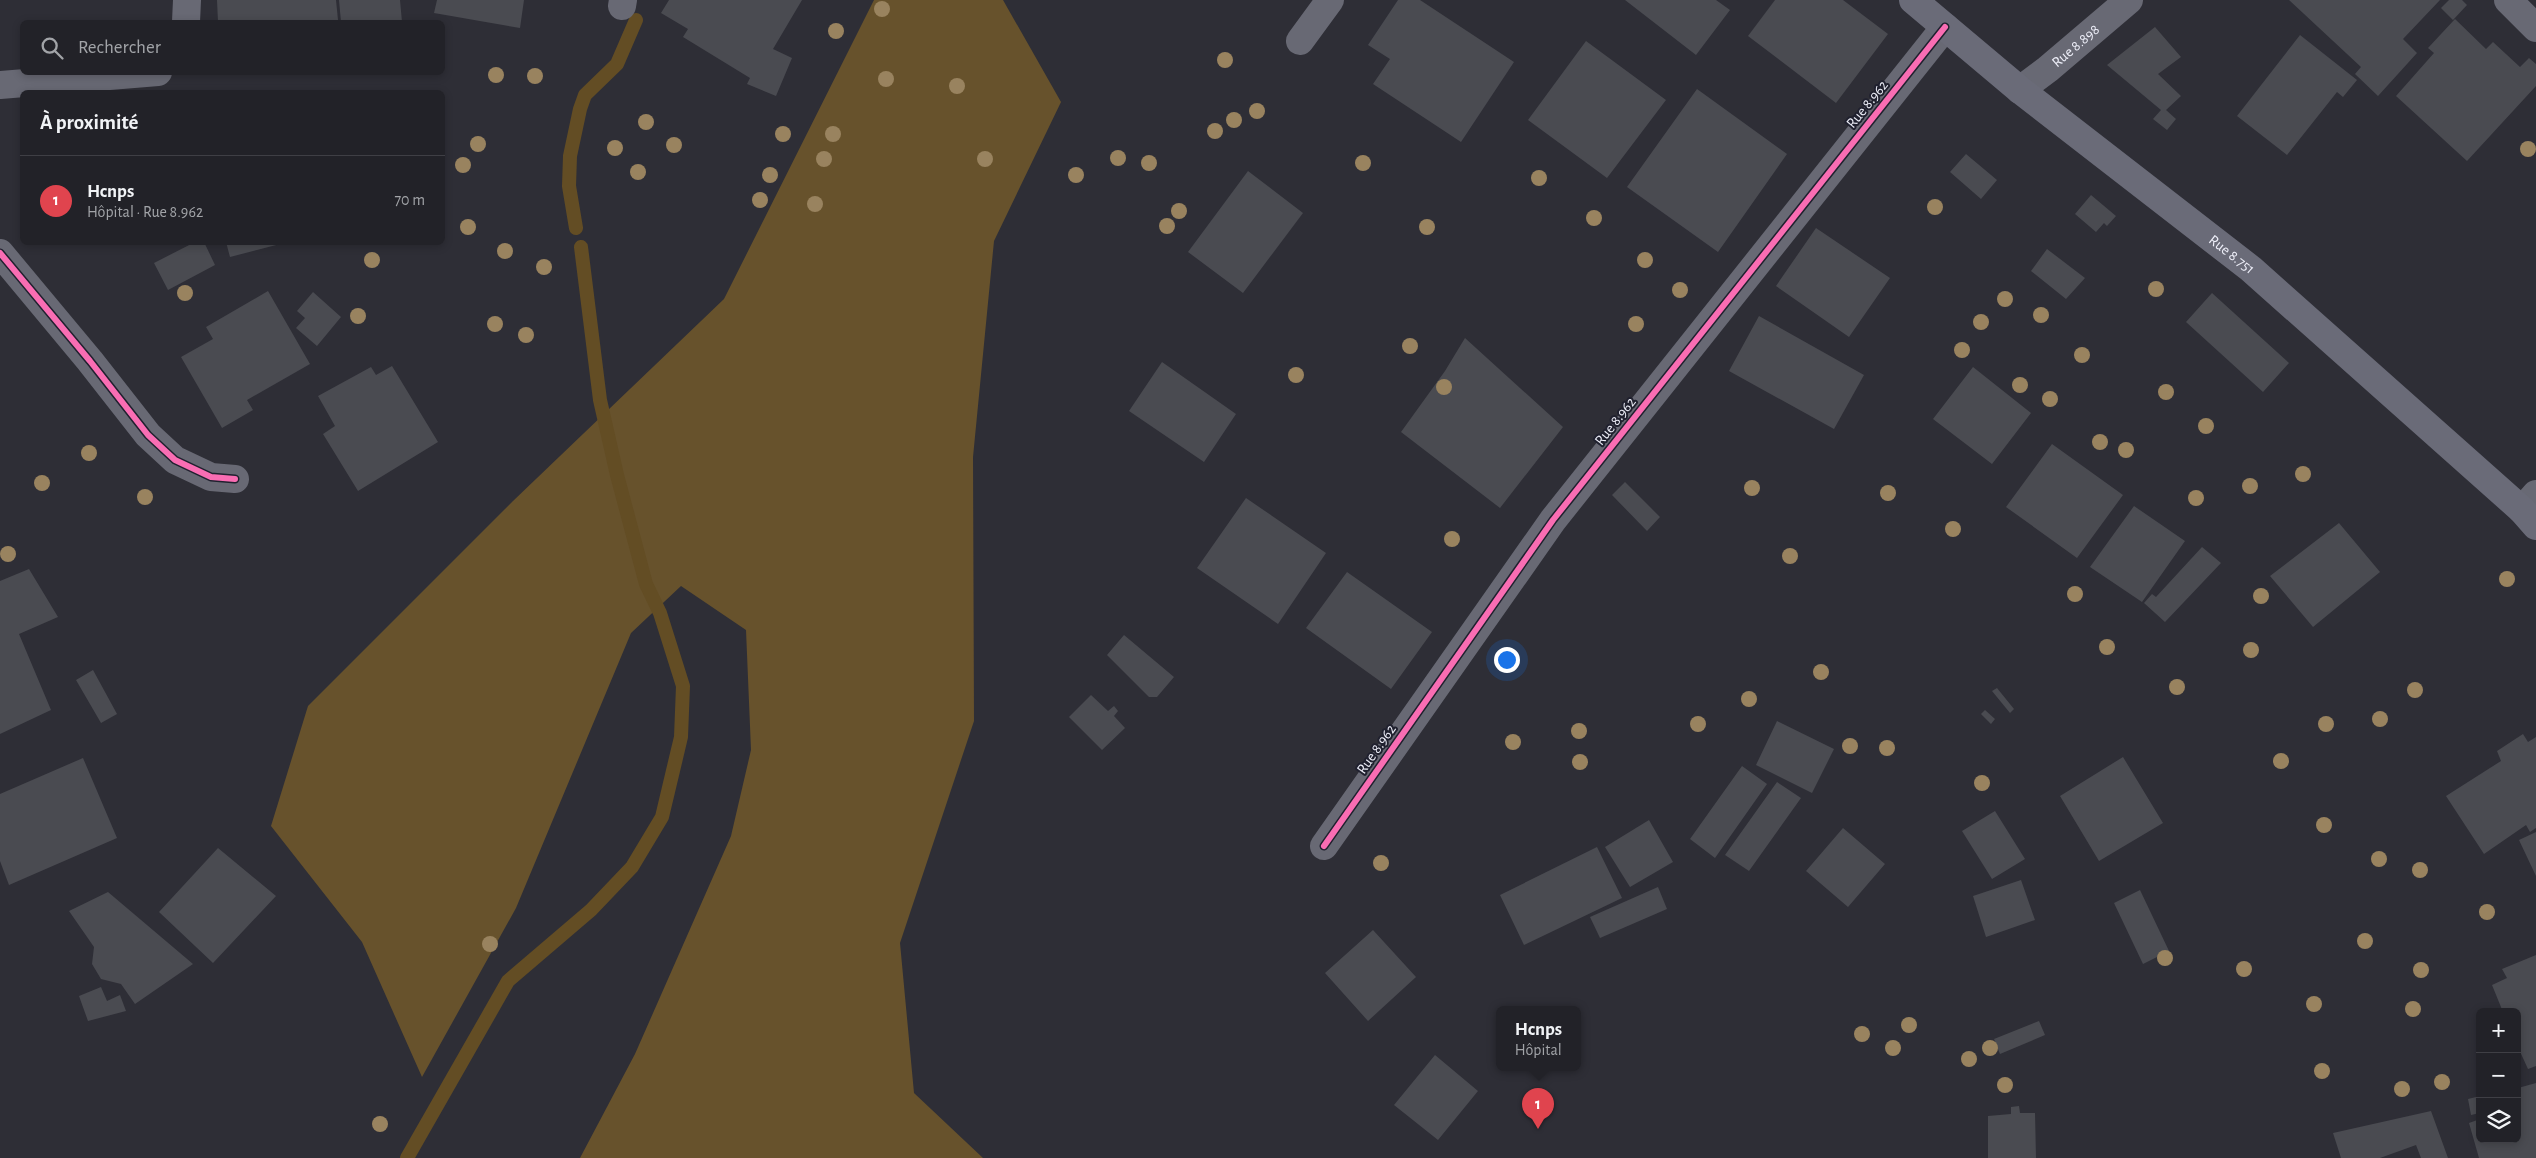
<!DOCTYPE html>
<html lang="fr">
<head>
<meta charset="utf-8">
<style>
	:root { --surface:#222228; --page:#2e2f34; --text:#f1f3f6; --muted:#a2a4a8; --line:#3f3f45; --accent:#db2777 }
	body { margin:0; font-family:"Alegreya Sans",sans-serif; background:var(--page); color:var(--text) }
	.controls { position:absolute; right:15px; bottom:15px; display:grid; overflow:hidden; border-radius:8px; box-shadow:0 2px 8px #0003 }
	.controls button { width:45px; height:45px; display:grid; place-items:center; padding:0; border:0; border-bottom:1px solid var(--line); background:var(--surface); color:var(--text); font:25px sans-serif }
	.you { position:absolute; left:1506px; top:659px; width:18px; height:18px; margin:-12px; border:4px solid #fff; border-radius:50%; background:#1a73e8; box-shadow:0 0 0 8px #1a73e833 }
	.badge { display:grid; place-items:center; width:32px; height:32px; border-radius:50%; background:var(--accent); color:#fff; font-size:16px; font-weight:700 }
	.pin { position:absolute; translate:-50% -41px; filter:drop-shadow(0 1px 2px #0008) }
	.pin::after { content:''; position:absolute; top:26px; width:18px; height:15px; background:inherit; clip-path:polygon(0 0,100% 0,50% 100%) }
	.popup { position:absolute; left:1496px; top:1006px; width:85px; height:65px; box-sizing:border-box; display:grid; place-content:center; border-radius:8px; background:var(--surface); filter:drop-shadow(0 1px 4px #0005); font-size:16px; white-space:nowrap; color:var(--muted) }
	.popup b { font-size:19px; color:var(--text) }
	.popup::after { content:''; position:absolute; left:50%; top:100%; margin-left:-10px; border:10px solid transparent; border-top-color:var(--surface) }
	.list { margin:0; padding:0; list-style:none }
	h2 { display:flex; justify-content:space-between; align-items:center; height:65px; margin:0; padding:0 20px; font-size:21px }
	h2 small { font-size:16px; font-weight:400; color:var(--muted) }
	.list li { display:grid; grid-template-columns:32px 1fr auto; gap:15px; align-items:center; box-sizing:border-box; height:90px; padding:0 20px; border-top:1px solid var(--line) }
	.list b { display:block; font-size:19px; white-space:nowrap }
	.list p { margin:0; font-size:16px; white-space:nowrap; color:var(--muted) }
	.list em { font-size:16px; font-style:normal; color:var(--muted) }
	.icon { flex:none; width:28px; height:28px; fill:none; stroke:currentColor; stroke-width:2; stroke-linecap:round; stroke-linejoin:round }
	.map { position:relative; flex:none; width:2536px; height:1158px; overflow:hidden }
	.search { position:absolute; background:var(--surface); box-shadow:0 2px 8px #0003; left:20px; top:20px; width:425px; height:55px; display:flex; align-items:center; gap:12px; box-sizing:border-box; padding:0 18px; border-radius:8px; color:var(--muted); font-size:19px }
	.panel { position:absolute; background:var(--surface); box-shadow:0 2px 8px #0003; left:20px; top:90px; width:425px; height:155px; border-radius:8px }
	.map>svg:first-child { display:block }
	.forest { fill:#67522c }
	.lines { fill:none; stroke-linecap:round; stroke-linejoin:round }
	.stream { stroke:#634d24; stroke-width:14 }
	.building { fill:#4a4b51 }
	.minor { stroke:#686974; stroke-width:28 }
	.secondary { stroke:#6a6b78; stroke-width:28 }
	.cycleway-casing { stroke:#20212f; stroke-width:9 }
	.cycleway { stroke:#f96db3; stroke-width:6 }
	.tree { fill:#99835f }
	.labels { text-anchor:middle; stroke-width:4; stroke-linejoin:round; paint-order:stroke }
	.street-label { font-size:15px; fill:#eeeff9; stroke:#20212f }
</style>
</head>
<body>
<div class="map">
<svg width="2536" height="1158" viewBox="0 0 2536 1158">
	<rect width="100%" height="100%" fill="#2e2e36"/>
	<path class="forest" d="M 874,0 L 1003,0 L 1061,102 L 994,241 L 973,457 L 974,721 L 900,943 L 914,1093 L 983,1158 L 580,1158 L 635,1054 L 731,836 L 751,750 L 746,630 L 681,586 L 631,633 L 516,908 L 422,1077 L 362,942 L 271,826 L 308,706 L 513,501 L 724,299 Z"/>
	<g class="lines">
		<path class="stream" d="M 576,228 L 569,186 L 570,156 L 580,109 L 585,95 L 617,64 L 636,20
			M 407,1158 L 508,981 L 591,910 L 632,867 L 662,817 L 681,737 L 683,686 L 660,613 L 646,584 L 617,475 L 600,400 L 581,247"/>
	</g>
	<path class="building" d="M 217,0 L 336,0 L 338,20 L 316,22 L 218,22 Z
		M 339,0 L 400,0 L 402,22 L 341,22 Z
		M 437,0 L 524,0 L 520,28 L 434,13 Z
		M 669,0 L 802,0 L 773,49 L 792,58 L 776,96 L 747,84 L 750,78 L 683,37 L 688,29 L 661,13 Z
		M 1398,0 L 1420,0 L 1514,62 L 1461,142 L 1373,84 L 1390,59 L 1368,45 Z
		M 1625,0 L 1716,0 L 1730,10 L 1696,55 Z
		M 1775,0 L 1843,0 L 1888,34 L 1836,103 L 1748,36 Z
		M 2289,0 L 2440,0 L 2403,39 L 2417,53 L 2378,96 L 2355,74 L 2361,67 Z
		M 2449,0 L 2462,0 L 2467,5 L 2453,20 L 2441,8 Z
		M 2455,19 L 2486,49 L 2493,42 L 2520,67 L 2529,58 L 2536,64 L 2536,86 L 2467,161 L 2396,96 L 2434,53 L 2428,48 Z
		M 2155,27 L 2181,57 L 2158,74 L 2181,96 L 2166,110 L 2176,119 L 2167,130 L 2153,119 L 2161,110 L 2107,65 Z
		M 2300,35 L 2357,80 L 2343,97 L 2337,92 L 2287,155 L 2237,116 Z
		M 1586,41 L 1666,100 L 1607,178 L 1528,120 Z
		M 1697,89 L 1787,154 L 1718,252 L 1627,187 Z
		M 1966,154 L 1997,180 L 1981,199 L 1950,172 Z
		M 1248,171 L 1303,213 L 1243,293 L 1188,252 Z
		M 2091,195 L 2116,216 L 2107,226 L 2104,223 L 2096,232 L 2075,214 Z
		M 1816,228 L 1890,278 L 1849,337 L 1776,286 Z
		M 195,242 L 204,242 L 215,265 L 168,290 L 154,263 Z
		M 226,242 L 284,242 L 284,243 L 230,257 Z
		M 2047,249 L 2085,278 L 2066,299 L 2031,271 Z
		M 268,291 L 310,364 L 247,400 L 253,410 L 222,428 L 181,357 L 213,339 L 206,327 Z
		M 313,292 L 341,317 L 317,346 L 296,328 L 305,318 L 297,311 Z
		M 2212,293 L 2289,363 L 2263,392 L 2186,322 Z
		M 1759,316 L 1864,375 L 1834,429 L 1729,371 Z
		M 1465,338 L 1563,427 L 1500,508 L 1401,432 L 1445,371 Z
		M 1162,362 L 1236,414 L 1204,462 L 1129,411 Z
		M 392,366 L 438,442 L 358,491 L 323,434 L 335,426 L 318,396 L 371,367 L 376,375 Z
		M 1973,367 L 2031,413 L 1992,464 L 1933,419 Z
		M 2052,444 L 2123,495 L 2077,558 L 2006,507 Z
		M 1625,482 L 1660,517 L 1647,531 L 1612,495 Z
		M 1246,498 L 1326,553 L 1278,624 L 1197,568 Z
		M 2134,506 L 2185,541 L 2142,602 L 2090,567 Z
		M 2339,523 L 2380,572 L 2313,627 L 2270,576 Z
		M 2202,547 L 2221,563 L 2165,622 L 2144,603 L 2152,594 L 2156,597 Z
		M 29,569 L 58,617 L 19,634 L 51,710 L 0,734 L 0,581 Z
		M 1347,572 L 1432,632 L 1391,689 L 1306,628 Z
		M 1124,635 L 1174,677 L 1157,697 L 1149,697 L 1107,655 Z
		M 93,670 L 117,714 L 101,723 L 76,680 Z
		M 1997,688 L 2014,709 L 2010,713 L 1992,691 Z
		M 1091,695 L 1108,711 L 1114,706 L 1118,711 L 1114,716 L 1125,728 L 1102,750 L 1069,717 Z
		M 1985,710 L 1995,719 L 1991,724 L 1981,714 Z
		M 1777,721 L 1834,749 L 1812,793 L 1756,765 Z
		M 2523,734 L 2528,742 L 2536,737 L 2536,828 L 2530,832 L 2526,825 L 2484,854 L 2446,796 L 2501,761 L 2497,751 Z
		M 2123,757 L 2163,823 L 2099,861 L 2060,796 Z
		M 83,758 L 117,838 L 9,885 L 0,861 L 0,794 Z
		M 1742,766 L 1767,784 L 1715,858 L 1690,839 Z
		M 1777,782 L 1801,798 L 1749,871 L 1725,855 Z
		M 1995,811 L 2025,859 L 1992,879 L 1962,831 Z
		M 1649,820 L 1673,862 L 1630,887 L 1605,847 Z
		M 1843,828 L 1885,864 L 1848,907 L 1806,871 Z
		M 2536,832 L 2536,876 L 2519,840 Z
		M 1597,847 L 1622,898 L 1524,945 L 1500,895 Z
		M 218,848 L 276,896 L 213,963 L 159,912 Z
		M 2021,880 L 2035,920 L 1986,937 L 1973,896 Z
		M 1658,887 L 1667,909 L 1600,938 L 1590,917 Z
		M 2140,890 L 2169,951 L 2143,964 L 2114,903 Z
		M 108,892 L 193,964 L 135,1004 L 121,984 L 101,979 L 92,964 L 94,947 L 69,911 Z
		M 1373,930 L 1416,977 L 1368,1021 L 1325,973 Z
		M 2536,955 L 2536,1066 L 2528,1069 L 2517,1045 L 2517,1012 L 2503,1012 L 2492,985 L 2507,978 L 2502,969 Z
		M 101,987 L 107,1001 L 120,995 L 126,1011 L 88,1021 L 79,996 Z
		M 2039,1021 L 2045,1035 L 2000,1054 L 1994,1039 Z
		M 1435,1055 L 1478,1091 L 1438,1140 L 1394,1105 Z
		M 2536,1083 L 2536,1158 L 2479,1158 L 2469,1123 L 2480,1119 L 2480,1139 L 2517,1139 L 2518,1088 Z
		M 2480,1096 L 2480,1113 L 2471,1115 L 2468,1099 Z
		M 2019,1106 L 2020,1113 L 2035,1113 L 2036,1158 L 1988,1158 L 1988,1116 L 2011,1114 L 2011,1107 Z
		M 2431,1111 L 2448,1158 L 2421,1158 L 2416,1145 L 2380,1158 L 2341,1158 L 2333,1133 Z"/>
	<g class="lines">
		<g class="minor">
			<path d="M 2508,0 L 2536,28"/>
			<path d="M 622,6 L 623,0"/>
			<path d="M 186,22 L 187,0"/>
			<path d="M 1300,41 L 1330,0"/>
			<path d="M 0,85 L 158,72"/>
			<path id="s1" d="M 2020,90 L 2048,69 L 2129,0"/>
			<path d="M 0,253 L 90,361 L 148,435 L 175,460 L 211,477 L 235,479"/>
			<path d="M 2522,510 L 2536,494"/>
			<path d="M 1324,846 L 1553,520 L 1945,27"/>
		</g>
		<path class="secondary" id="s2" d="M 1913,0 L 2020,90 L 2251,269 L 2522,510 L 2536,526"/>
		<g class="cycleway-casing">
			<path id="cycleway" d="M 0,253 L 90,361 L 148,435 L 175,460 L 211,477 L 235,479
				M 1324,846 L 1553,520 L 1945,27"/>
		</g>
		<use href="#cycleway" class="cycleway"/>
	</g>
	<g class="tree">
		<circle cx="882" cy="9" r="8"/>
		<circle cx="836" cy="31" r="8"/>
		<circle cx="1225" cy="60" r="8"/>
		<circle cx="496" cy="75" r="8"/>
		<circle cx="535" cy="76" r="8"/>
		<circle cx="886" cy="79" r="8"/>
		<circle cx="957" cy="86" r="8"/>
		<circle cx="1257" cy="111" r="8"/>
		<circle cx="1234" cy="120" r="8"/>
		<circle cx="646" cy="122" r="8"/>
		<circle cx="1215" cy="131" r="8"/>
		<circle cx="783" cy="134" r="8"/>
		<circle cx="833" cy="134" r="8"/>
		<circle cx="478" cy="144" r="8"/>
		<circle cx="674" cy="145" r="8"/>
		<circle cx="615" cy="148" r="8"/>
		<circle cx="2528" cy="149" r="8"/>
		<circle cx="1118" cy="158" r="8"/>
		<circle cx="824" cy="159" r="8"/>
		<circle cx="985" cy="159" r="8"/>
		<circle cx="1149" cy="163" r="8"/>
		<circle cx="1363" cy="163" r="8"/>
		<circle cx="463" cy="165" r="8"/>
		<circle cx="638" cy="172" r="8"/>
		<circle cx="770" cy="175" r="8"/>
		<circle cx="1076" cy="175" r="8"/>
		<circle cx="1539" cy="178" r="8"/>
		<circle cx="760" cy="200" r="8"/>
		<circle cx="815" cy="204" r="8"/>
		<circle cx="1935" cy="207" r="8"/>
		<circle cx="1179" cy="211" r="8"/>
		<circle cx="1594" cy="218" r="8"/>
		<circle cx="1167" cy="226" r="8"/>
		<circle cx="468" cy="227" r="8"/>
		<circle cx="1427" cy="227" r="8"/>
		<circle cx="505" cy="251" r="8"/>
		<circle cx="372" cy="260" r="8"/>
		<circle cx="1645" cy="260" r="8"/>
		<circle cx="544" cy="267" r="8"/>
		<circle cx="2156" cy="289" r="8"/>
		<circle cx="1680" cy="290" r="8"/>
		<circle cx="185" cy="293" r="8"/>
		<circle cx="2005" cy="299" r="8"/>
		<circle cx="2041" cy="315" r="8"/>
		<circle cx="358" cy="316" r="8"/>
		<circle cx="1981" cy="322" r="8"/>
		<circle cx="495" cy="324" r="8"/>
		<circle cx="1636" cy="324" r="8"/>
		<circle cx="526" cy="335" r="8"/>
		<circle cx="1410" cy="346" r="8"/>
		<circle cx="1962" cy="350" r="8"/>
		<circle cx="2082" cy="355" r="8"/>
		<circle cx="1296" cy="375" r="8"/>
		<circle cx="2020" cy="385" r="8"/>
		<circle cx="1444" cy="387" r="8"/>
		<circle cx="2166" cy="392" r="8"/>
		<circle cx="2050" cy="399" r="8"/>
		<circle cx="2206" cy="426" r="8"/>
		<circle cx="2100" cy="442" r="8"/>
		<circle cx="2126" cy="450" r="8"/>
		<circle cx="89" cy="453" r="8"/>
		<circle cx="2303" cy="474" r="8"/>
		<circle cx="42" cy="483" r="8"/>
		<circle cx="2250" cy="486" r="8"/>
		<circle cx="1752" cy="488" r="8"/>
		<circle cx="1888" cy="493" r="8"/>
		<circle cx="145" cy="497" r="8"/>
		<circle cx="2196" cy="498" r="8"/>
		<circle cx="1953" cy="529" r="8"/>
		<circle cx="1452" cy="539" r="8"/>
		<circle cx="8" cy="554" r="8"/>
		<circle cx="1790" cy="556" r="8"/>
		<circle cx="2507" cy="579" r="8"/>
		<circle cx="2075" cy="594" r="8"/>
		<circle cx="2261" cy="596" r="8"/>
		<circle cx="2107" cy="647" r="8"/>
		<circle cx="2251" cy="650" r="8"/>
		<circle cx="1821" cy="672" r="8"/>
		<circle cx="2177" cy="687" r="8"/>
		<circle cx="2415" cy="690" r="8"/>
		<circle cx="1749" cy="699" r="8"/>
		<circle cx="2380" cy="719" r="8"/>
		<circle cx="1698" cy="724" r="8"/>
		<circle cx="2326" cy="724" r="8"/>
		<circle cx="1579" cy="731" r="8"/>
		<circle cx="1513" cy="742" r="8"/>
		<circle cx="1850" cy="746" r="8"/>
		<circle cx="1887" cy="748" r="8"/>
		<circle cx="2281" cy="761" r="8"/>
		<circle cx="1580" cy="762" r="8"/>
		<circle cx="1982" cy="783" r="8"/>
		<circle cx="2324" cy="825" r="8"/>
		<circle cx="2379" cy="859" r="8"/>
		<circle cx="1381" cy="863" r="8"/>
		<circle cx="2420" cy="870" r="8"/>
		<circle cx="2487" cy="912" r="8"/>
		<circle cx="2365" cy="941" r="8"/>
		<circle cx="490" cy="944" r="8"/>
		<circle cx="2165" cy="958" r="8"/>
		<circle cx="2244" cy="969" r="8"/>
		<circle cx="2421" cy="970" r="8"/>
		<circle cx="2314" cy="1004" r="8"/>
		<circle cx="2413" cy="1009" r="8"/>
		<circle cx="1909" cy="1025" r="8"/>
		<circle cx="1862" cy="1034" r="8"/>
		<circle cx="1893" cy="1048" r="8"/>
		<circle cx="1990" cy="1048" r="8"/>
		<circle cx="1969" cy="1059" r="8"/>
		<circle cx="2322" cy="1071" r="8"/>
		<circle cx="2442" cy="1082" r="8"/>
		<circle cx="2005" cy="1085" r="8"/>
		<circle cx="2402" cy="1089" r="8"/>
		<circle cx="380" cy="1124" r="8"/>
	</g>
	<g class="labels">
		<g class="street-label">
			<text dy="5" stroke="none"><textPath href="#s1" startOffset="71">Rue 8.898</textPath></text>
			<text transform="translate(1867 104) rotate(-51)" y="5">Rue 8.962</text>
			<text dy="5" stroke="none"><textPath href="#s2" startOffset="408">Rue 8.751</textPath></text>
			<text transform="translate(1615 421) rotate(-52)" y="5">Rue 8.962</text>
			<text transform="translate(1376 749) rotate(-55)" y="5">Rue 8.962</text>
		</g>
	</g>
</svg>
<div class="controls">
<button>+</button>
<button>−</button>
<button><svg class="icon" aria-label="layers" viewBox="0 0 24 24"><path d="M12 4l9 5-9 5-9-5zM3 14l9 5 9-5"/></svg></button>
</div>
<div class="you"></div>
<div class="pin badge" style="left:1538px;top:1129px;background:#e0444e">1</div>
<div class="popup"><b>Hcnps</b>Hôpital</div>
<div class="search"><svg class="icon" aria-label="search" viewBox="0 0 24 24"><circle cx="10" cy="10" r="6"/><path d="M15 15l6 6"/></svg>Rechercher</div>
<section class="panel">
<h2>À proximité<small></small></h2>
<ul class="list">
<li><span class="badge" style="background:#e0444e">1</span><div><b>Hcnps</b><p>Hôpital · Rue 8.962</p></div><em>70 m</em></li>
</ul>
</section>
</div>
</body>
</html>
